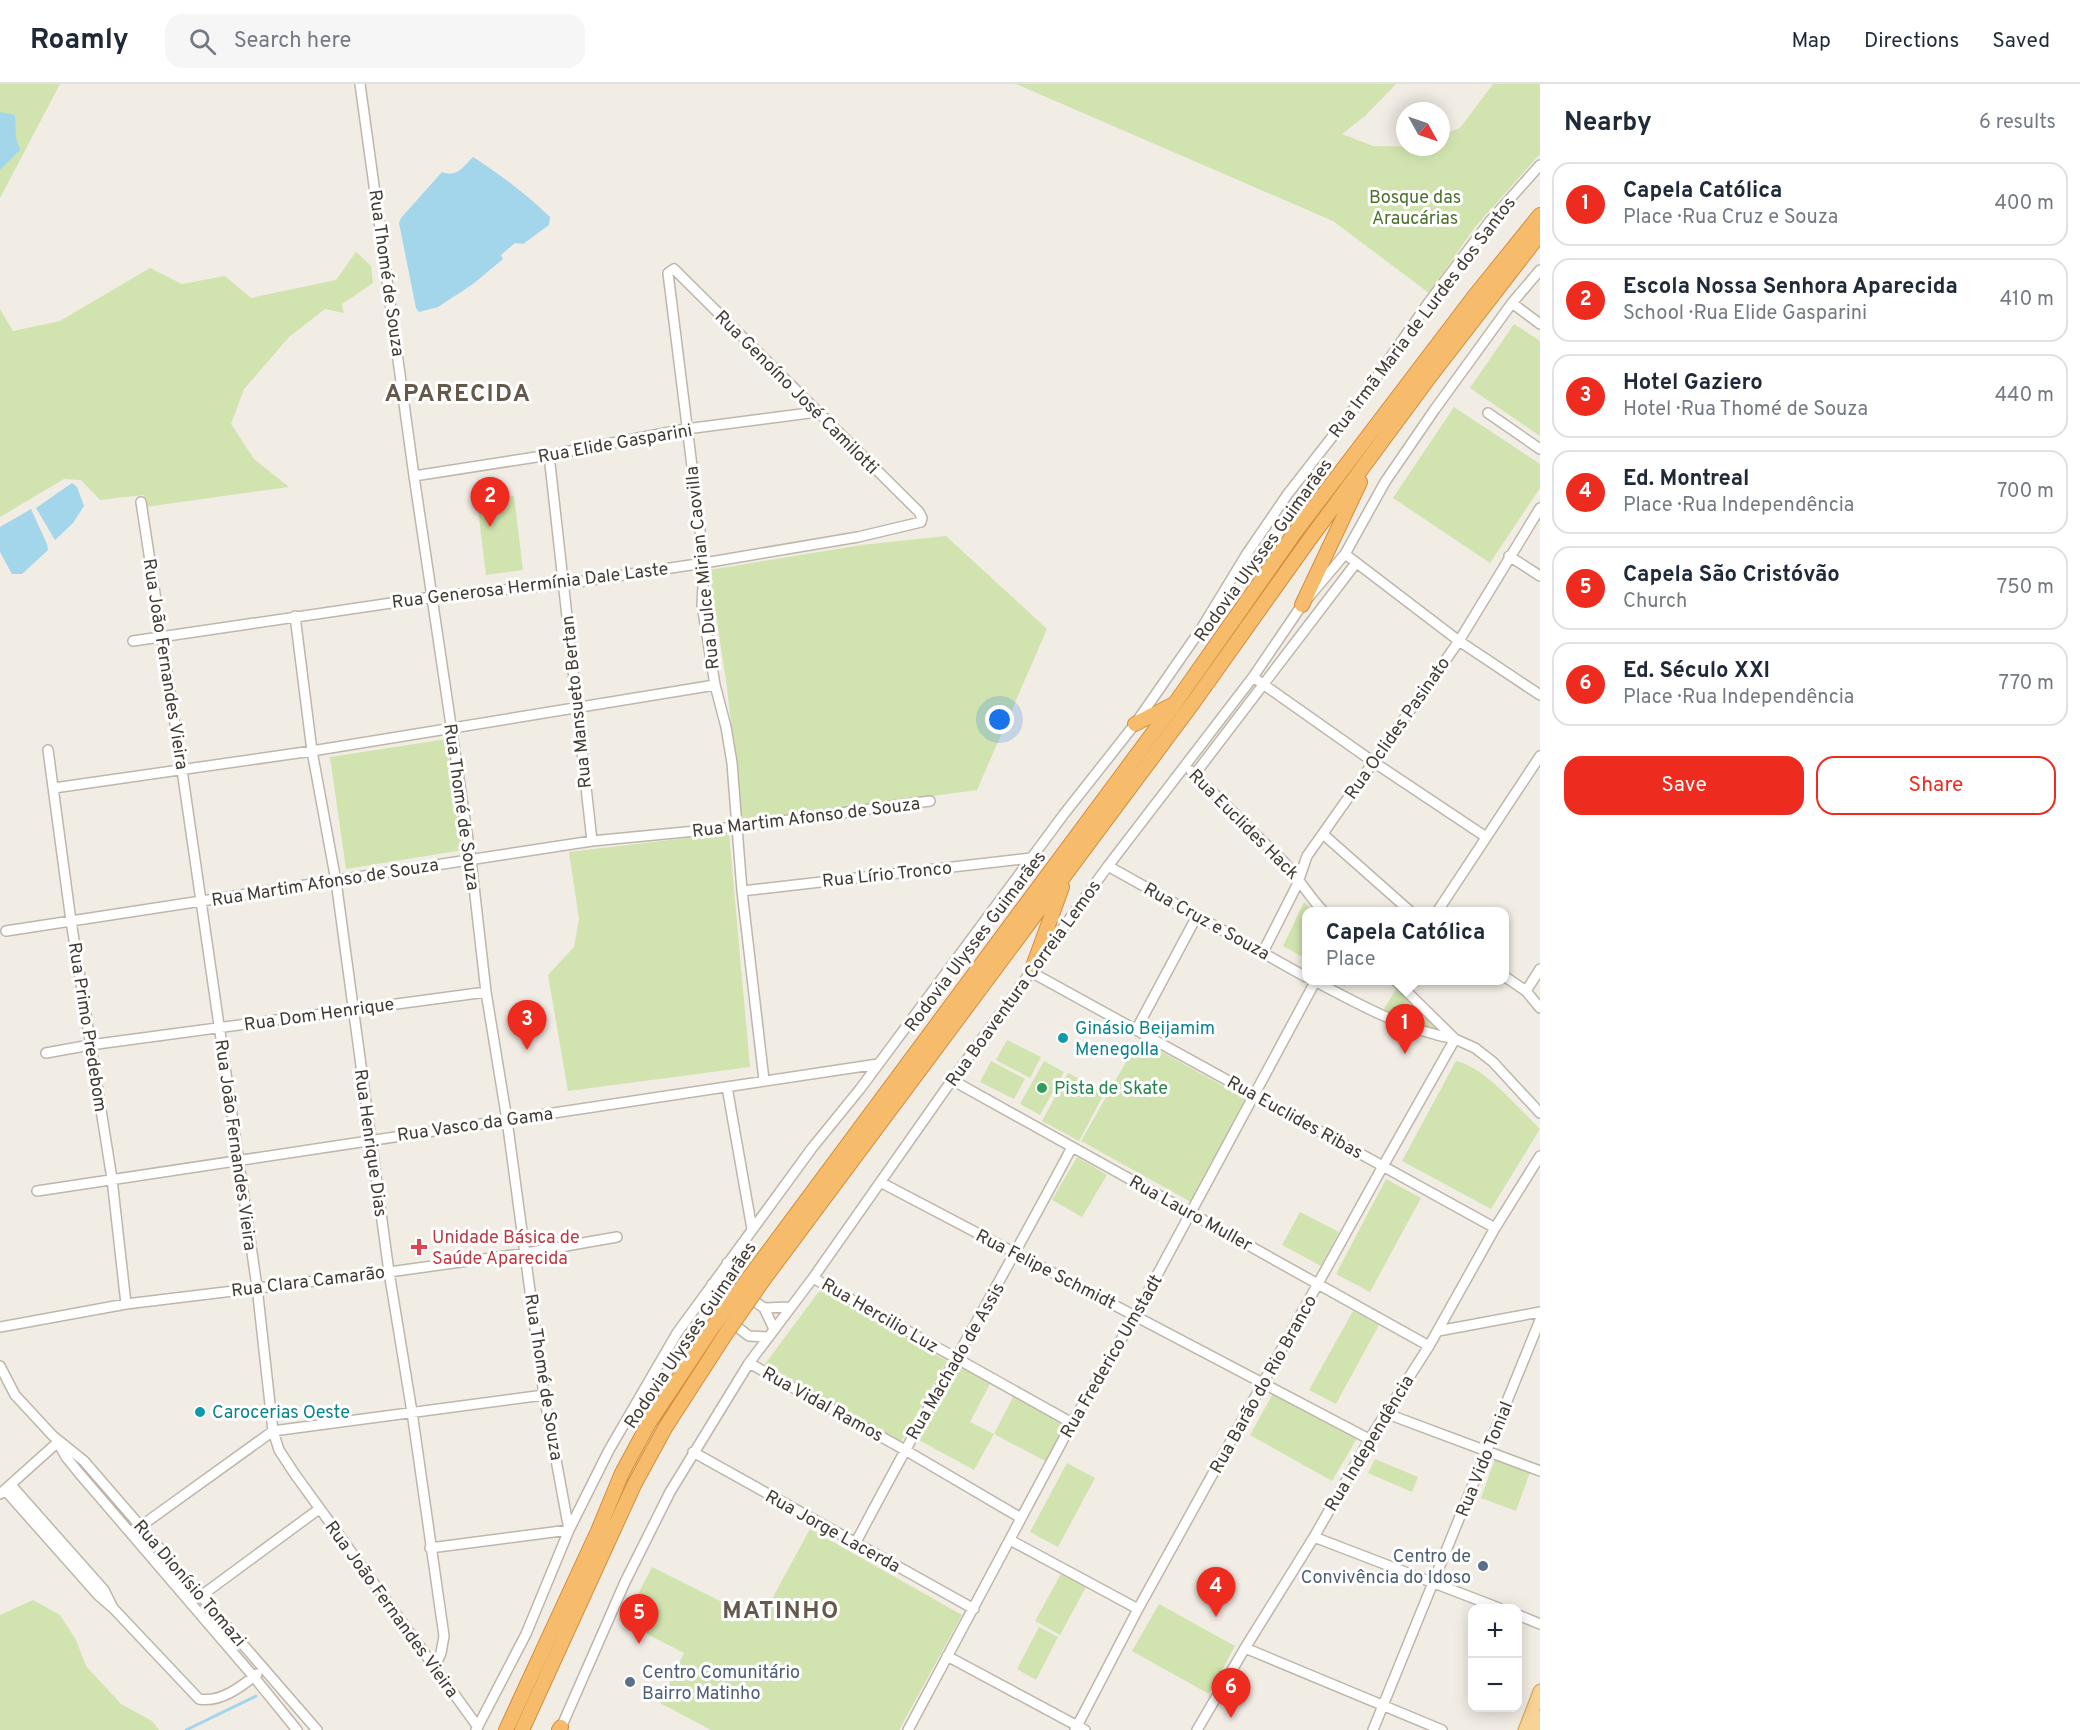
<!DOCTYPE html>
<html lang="en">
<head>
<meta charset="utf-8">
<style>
	:root { --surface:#fff; --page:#f6f6f7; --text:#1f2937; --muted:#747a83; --line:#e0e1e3; --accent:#ee2b1f }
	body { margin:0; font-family:Overpass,sans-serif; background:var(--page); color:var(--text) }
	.controls { position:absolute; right:18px; bottom:18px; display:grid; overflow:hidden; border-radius:12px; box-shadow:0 3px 15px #0003 }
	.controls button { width:54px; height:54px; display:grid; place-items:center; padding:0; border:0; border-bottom:2px solid var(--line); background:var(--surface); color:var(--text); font:30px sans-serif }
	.compass { position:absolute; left:1396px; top:18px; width:54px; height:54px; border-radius:50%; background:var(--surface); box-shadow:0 3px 15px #0003; rotate:130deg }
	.you { position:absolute; left:1000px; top:636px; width:21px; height:21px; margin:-15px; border:4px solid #fff; border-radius:50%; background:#1a73e8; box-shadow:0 0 0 9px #1a73e833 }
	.badge { display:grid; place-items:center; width:39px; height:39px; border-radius:50%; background:var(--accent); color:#fff; font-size:20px; font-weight:700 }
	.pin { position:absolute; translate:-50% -50px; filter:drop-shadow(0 2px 3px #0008) }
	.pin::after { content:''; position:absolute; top:32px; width:21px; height:18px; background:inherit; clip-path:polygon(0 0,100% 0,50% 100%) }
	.popup { position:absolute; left:1302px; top:823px; width:207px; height:78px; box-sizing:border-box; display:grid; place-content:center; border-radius:12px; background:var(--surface); filter:drop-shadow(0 2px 4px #0005); font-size:20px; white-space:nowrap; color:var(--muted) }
	.popup b { font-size:22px; color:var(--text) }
	.popup::after { content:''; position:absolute; left:50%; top:100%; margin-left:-12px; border:12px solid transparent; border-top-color:var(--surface) }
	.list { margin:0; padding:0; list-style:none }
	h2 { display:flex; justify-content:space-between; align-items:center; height:78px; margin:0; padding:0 24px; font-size:26px }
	h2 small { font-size:20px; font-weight:400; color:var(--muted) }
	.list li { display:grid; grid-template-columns:39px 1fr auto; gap:18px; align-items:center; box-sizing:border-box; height:84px; margin:0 12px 12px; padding:0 12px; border:2px solid var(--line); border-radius:18px }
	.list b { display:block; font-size:22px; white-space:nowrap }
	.list p { margin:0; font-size:20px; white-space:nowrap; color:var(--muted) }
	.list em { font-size:20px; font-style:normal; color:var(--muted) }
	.actions { display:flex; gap:12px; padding:18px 24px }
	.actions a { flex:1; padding:14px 0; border:2px solid var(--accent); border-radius:18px; text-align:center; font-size:21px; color:var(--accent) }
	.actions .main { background:var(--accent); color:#fff }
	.icon { flex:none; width:33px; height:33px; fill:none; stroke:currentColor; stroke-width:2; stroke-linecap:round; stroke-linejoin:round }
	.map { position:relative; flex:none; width:1540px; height:1646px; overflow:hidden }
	header { display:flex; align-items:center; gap:36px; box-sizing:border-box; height:84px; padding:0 30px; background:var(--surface); border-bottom:2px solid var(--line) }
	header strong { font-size:28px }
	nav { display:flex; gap:33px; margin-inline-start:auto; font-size:21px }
	.search { width:420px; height:54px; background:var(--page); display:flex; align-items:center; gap:15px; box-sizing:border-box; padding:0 21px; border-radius:18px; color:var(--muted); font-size:22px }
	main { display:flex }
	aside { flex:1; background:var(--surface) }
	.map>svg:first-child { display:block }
	.green { fill:#d1e4af }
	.water { fill:#a3d5eb }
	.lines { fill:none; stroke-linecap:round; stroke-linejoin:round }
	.stream { stroke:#a3d5eb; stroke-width:3 }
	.minor-casing { stroke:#bfb6ab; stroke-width:12 }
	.major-casing { stroke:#dcae67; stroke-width:15 }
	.highway-casing { stroke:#d48e3c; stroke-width:16 }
	.minor { stroke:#fff; stroke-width:9 }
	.major { stroke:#f8d396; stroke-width:12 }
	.highway { stroke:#f6bb6b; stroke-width:14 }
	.highway-bridge-casing { stroke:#d48e3c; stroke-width:16; stroke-linecap:butt }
	.highway-bridge { stroke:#f6bb6b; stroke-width:14 }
	.culture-dot { fill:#0f9aa8; stroke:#fff; stroke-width:2 }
	.leisure-dot { fill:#2e9e5b; stroke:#fff; stroke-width:2 }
	.health-dot { fill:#e0444e; stroke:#fff; stroke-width:2 }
	.service-dot { fill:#5c6f8a; stroke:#fff; stroke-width:2 }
	.labels { text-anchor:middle; stroke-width:6; stroke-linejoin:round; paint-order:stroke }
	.park-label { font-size:18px; fill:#4c712c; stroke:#fff }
	.street-label { font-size:18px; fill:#433c35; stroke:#fff }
	.culture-label { font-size:18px; fill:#0d838f; stroke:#fff; text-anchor:start }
	.leisure-label { font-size:18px; fill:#27864d; stroke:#fff; text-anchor:start }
	.health-label { font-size:18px; fill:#be3a42; stroke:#fff; text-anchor:start }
	.service-label { font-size:18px; fill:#4e5e75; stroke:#fff; text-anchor:end }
	.district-label { font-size:24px; font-weight:bold; letter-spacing:1.5px; fill:#65594c; stroke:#fff }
</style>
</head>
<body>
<header>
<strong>Roamly</strong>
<div class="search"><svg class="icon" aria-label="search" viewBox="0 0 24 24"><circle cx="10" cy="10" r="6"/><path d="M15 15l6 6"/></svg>Search here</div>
<nav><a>Map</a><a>Directions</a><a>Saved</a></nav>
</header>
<main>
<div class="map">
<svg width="1540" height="1646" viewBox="0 0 1540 1646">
	<rect width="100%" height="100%" fill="#f1ece4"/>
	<path class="green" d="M 0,0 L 60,0 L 0,114 Z
		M 1016,0 L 1396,0 L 1365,32 L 1342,50 L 1373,62 L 1441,63 L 1441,51 L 1460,44 L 1493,0 L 1540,0 L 1540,70 L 1475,143 L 1429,209 L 1333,137 Z
		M 356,168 L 371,182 L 373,199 L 342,220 L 344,229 L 325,225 L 289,253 L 244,305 L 231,340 L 254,375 L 289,403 L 145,423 L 144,411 L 100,416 L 81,396 L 64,395 L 0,433 L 0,225 L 13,247 L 60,237 L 150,184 L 182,200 L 225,192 L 251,214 L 336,196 Z
		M 1514,240 L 1540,257 L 1540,352 L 1470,304 Z
		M 1454,323 L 1540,380 L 1540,404 L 1490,479 L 1393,414 Z
		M 514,412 L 523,486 L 486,491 L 477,417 Z
		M 946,452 L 1047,545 L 977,706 L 742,738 L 727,603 L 709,486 L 862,461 Z
		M 447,655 L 463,766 L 346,785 L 330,673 Z
		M 729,749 L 750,983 L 568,1007 L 548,891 L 574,863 L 579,835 L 569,768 Z
		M 1304,818 L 1313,827 L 1306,828 L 1306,875 L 1283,862 Z
		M 1397,904 L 1450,954 L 1383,926 Z
		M 1139,955 L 1248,1016 L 1191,1118 L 1081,1057 Z
		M 1007,956 L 1041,973 L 1030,994 L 996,976 Z
		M 991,977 L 1025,995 L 1014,1015 L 980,998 Z
		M 1044,977 L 1064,988 L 1040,1031 L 1020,1020 Z
		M 1456,977 C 1485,983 1518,1024 1540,1045 L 1491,1125 L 1402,1077 Z
		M 1068,989 L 1105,1008 L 1079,1057 L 1042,1037 Z
		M 1077,1073 L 1107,1091 L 1082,1133 L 1052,1116 Z
		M 1386,1095 L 1421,1114 L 1370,1208 L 1336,1190 Z
		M 1300,1128 L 1339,1148 L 1321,1182 L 1282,1161 Z
		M 820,1206 L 947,1277 L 901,1358 L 765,1280 Z
		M 1353,1227 L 1379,1241 L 1336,1320 L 1309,1306 Z
		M 959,1281 L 991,1298 L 970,1338 L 994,1350 L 1014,1311 L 1067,1339 L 1047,1378 L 994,1350 L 974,1386 L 919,1356 Z
		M 1274,1308 L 1357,1354 L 1332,1397 L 1250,1351 Z
		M 1375,1375 L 1418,1393 L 1412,1408 L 1368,1389 Z
		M 1495,1375 L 1530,1388 L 1516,1427 L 1481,1414 Z
		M 1067,1379 L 1095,1394 L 1058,1463 L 1030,1448 Z
		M 810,1445 L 962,1531 L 899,1646 L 711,1646 L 660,1619 L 684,1569 L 624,1538 L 652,1483 L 760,1537 Z
		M 1061,1490 L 1086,1503 L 1060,1551 L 1035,1537 Z
		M 33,1516 L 60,1531 L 76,1556 L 86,1582 L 121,1620 L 152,1637 L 159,1646 L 0,1646 L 0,1531 Z
		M 1159,1520 L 1235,1562 L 1209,1610 L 1132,1567 Z
		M 1039,1543 L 1058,1553 L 1036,1596 L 1017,1585 Z"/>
	<path class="water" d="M 0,28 L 15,31 L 16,54 L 20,66 L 0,86 Z
		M 473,73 C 501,91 526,110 550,133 L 549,141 L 523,160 L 515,159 L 501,171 L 503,175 L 473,200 L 438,223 L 419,228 L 416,224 L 399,139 L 401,134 L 442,88 C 457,94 463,83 473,73 Z
		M 72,399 L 77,403 L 84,422 L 73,439 L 55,456 L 36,424 Z
		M 31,425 L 47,460 L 48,466 L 22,490 L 12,490 L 0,468 L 0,443 Z"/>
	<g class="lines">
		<path class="stream" d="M 186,1646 L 256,1612"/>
		<g class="minor-casing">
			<path id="minor" d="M 360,0 L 414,392 L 471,776 L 486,908 L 507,1036 L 544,1311 L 569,1446 L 430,1464
				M 1512,219 L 1540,240
				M 1488,329 L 1540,365
				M 549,371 L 592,757
				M 414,392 L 549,371 L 686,345 L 817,328
				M 141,418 L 182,686 L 257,1203 L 273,1347 L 279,1366 L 294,1389 L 478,1643
				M 1345,470 L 1459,557 L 1540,611
				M 1509,472 L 1540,492
				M 295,532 L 312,667 L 336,797 L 389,1188 L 412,1328 L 444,1552 L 441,1569 L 434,1585
				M 133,557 L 432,513 L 564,500 L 704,479 L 858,453 L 921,438 L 922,434 L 919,428 L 674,185 L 668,189 L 704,479 L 702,521 L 715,601 L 726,643 L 732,679 L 742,807 L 764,996
				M 1253,593 L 1372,677 L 1486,753
				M 48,666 L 71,837 L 112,1095 L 126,1220
				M 1191,687 L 1285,779 C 1299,794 1309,813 1324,828
				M 1195,690 L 1356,479
				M 54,704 L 312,667 L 715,601
				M 1323,750 L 1411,828
				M 1108,782 L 1306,893
				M 742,807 L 1031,774
				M 1437,828 L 1540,672
				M 6,847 L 592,757 L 737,743 L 930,717
				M 1263,868 L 1297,801 L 1307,772 L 1459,557 L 1540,424
				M 1031,888 L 1495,1144
				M 1504,892 L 1526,907 L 1540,924
				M 1313,896 C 1358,920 1405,946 1455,955
				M 1395,896 L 1455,955 L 1475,964 L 1493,978 L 1540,1029
				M 1526,907 L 1540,885
				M 1136,946 L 1197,832
				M 46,969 L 90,961 L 486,908
				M 952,996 L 1429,1262
				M 727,1003 L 752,1145
				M 882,1099 L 1369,1355
				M 37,1107 L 878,980
				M 727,1179 L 735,1203
				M 813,1194 L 1072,1339
				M 712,1200 L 735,1203 L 764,1224 L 774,1245
				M 707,1208 L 713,1224 L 745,1249 L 749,1252 L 769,1253
				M 764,1224 L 790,1223
				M 0,1243 L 126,1220 L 389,1188 L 526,1169 L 617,1153
				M 1438,1247 L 1540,1228
				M 749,1279 L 905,1366 L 1021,1434
				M 0,1282 L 15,1311 L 53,1352 L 84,1377 L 317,1646
				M 1385,1329 L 1540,1387
				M 59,1360 L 66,1373 L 79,1389 L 254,1593 L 297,1646
				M 693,1368 L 974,1525
				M 11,1401 L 104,1506 L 113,1524
				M 5,1406 L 98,1511 L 113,1524 L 199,1615 C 220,1619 241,1603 257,1590
				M 0,1410 L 58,1358
				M 141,1442 L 273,1347 L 544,1311
				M 1314,1453 L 1499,1524
				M 1010,1456 L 1138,1525
				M 855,1460 C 925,1326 1002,1196 1072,1063
				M 198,1514 L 319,1425
				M 1518,1531 L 1540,1540
				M 1245,1564 L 1442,1646
				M 947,1572 L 1085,1646
				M 476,1646 L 526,1550 L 569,1446 L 609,1366 L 677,1249 L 812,1064 L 860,1005 L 1064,730 L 1135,640 L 1201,545 L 1246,471 L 1287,411 L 1360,317 L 1429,218 L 1490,137 L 1540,81
				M 560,1646 L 625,1498 L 670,1408 L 749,1279 L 813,1194 L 952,996 L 1108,782 L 1253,593 L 1302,521 L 1345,470 L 1385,398 L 1435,325 L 1512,219 L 1540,186
				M 908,1646 L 1072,1339 L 1135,1232 L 1315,898
				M 1075,1646 L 1138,1525 L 1383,1082 L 1455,955
				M 1197,1646 L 1245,1564 L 1314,1453 L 1374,1348 L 1429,1262 L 1495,1144 L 1540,1072
				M 1373,1646 L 1540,1236"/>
		</g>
		<g class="major-casing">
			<path id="major" d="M 1525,1646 L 1540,1607
				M 1535,1646 L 1540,1633"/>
		</g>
		<g class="highway-casing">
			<path id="highway" d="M 1302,521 L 1360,398
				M 1135,640 L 1172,621
				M 1031,888 L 1062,803
				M 754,1187 L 1176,618 L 1296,447 L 1473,214 L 1540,131
				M 764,1195 L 1193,619 L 1309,456 L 1431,291 L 1540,150
				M 506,1646 L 598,1447 L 622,1389 L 649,1339 L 712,1244
				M 522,1646 L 634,1401 L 665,1344 L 725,1251
				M 559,1646 L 561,1643"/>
		</g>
		<use href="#minor" class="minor"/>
		<use href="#major" class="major"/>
		<use href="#highway" class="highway"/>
		<g class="highway-bridge-casing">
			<path id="highway-bridge" d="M 712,1244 L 754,1187
				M 725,1251 L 764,1195"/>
		</g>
		<use href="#highway-bridge" class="highway-bridge"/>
	</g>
	<g class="culture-dot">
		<circle cx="1063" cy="954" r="6"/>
		<circle cx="200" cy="1328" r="6"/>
	</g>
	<circle class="leisure-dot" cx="1042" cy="1004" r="6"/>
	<path class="health-dot" d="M416 1154h6v6h6v6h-6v6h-6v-6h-6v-6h6z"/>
	<g class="service-dot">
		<circle cx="1483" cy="1482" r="6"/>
		<circle cx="630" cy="1598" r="6"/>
	</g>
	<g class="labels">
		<g class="park-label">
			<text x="1415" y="119">Bosque das<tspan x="1415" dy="21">Araucárias</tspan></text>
		</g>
		<g class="street-label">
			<text transform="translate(387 189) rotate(82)" y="6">Rua Thomé de Souza</text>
			<text transform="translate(1422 233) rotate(-53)" y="6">Rua Irmã Maria de Lurdes dos Santos</text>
			<text transform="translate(797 308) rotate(45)" y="6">Rua Genoíno José Camilotti</text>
			<text transform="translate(615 359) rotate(-10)" y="6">Rua Elide Gasparini</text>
			<text transform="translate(1263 466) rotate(-54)" y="6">Rodovia Ulysses Guimarães</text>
			<text transform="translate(702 484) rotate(-96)" y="6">Rua Dulce Mirian Caovilla</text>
			<text transform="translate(530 501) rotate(-7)" y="6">Rua Generosa Hermínia Dale Laste</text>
			<text transform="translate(166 580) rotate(81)" y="6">Rua João Fernandes Vieira</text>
			<text transform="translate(576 618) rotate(-96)" y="6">Rua Mansueto Bertan</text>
			<text transform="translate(1397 644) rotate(-55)" y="6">Rua Oclides Pasinato</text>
			<text transform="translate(462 723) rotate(82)" y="6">Rua Thomé de Souza</text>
			<text transform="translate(806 733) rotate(-7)" y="6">Rua Martim Afonso de Souza</text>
			<text transform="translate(1244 740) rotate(45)" y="6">Rua Euclides Hack</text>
			<text transform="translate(887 790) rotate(-6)" y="6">Rua Lírio Tronco</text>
			<text transform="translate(325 798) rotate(-9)" y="6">Rua Martim Afonso de Souza</text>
			<text transform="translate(1207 837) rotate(29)" y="6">Rua Cruz e Souza</text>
			<text transform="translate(975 857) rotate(-53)" y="6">Rodovia Ulysses Guimarães</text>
			<text transform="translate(1023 899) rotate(-54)" y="6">Rua Boaventura Correia Lemos</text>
			<text transform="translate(319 930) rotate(-8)" y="6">Rua Dom Henrique</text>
			<text transform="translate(88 943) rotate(81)" y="6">Rua Primo Predebom</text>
			<text transform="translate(1295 1033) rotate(29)" y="6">Rua Euclides Ribas</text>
			<text transform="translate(475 1040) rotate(-8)" y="6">Rua Vasco da Gama</text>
			<text transform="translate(371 1059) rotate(82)" y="6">Rua Henrique Dias</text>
			<text transform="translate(236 1061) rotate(82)" y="6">Rua João Fernandes Vieira</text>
			<text transform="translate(1191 1129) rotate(29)" y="6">Rua Lauro Muller</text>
			<text transform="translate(1046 1185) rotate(27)" y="6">Rua Felipe Schmidt</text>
			<text transform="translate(308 1197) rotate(-7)" y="6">Rua Clara Camarão</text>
			<text transform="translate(880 1231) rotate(30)" y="6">Rua Hercilio Luz</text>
			<text transform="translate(690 1251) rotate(-56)" y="6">Rodovia Ulysses Guimarães</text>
			<text transform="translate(1111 1272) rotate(-60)" y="6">Rua Frederico Umstadt</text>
			<text transform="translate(955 1277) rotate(-60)" y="6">Rua Machado de Assis</text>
			<text transform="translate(544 1293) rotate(81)" y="6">Rua Thomé de Souza</text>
			<text transform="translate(1263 1300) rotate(-61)" y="6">Rua Barão do Rio Branco</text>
			<text transform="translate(823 1320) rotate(29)" y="6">Rua Vidal Ramos</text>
			<text transform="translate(1369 1359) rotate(-59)" y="6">Rua Independência</text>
			<text transform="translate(1484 1375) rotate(-68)" y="6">Rua Vido Tonial</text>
			<text transform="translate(833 1447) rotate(29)" y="6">Rua Jorge Lacerda</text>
			<text transform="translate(190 1499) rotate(49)" y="6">Rua Dionísio Tomazi</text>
			<text transform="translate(392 1525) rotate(54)" y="6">Rua João Fernandes Vieira</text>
		</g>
		<g class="culture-label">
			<text x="1075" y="950">Ginásio Beijamim<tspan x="1075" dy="21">Menegolla</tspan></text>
			<text x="212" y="1334">Carocerias Oeste</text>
		</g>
		<g class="leisure-label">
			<text x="1054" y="1010">Pista de Skate</text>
		</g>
		<g class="health-label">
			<text x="432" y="1159">Unidade Básica de<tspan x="432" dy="21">Saúde Aparecida</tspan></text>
		</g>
		<g class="service-label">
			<text x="1471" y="1478">Centro de<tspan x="1471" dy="21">Convivência do Idoso</tspan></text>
			<text x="642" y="1594" text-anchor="start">Centro Comunitário<tspan x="642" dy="21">Bairro Matinho</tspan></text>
		</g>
		<g class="district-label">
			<text x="458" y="317">APARECIDA</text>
			<text x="781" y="1534">MATINHO</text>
		</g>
	</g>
</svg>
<div class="controls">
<button>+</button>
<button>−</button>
</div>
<svg class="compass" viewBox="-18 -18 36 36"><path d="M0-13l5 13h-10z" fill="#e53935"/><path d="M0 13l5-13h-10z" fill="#747a83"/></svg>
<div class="you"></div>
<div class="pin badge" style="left:1405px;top:970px">1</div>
<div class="popup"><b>Capela Católica</b>Place</div>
<div class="pin badge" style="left:490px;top:443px">2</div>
<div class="pin badge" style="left:527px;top:966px">3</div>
<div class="pin badge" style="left:1216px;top:1533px">4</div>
<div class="pin badge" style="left:639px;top:1560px">5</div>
<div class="pin badge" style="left:1231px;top:1634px">6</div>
</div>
<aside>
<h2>Nearby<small>6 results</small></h2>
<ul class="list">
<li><span class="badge">1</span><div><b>Capela Católica</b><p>Place · Rua Cruz e Souza</p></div><em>400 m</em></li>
<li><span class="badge">2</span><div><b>Escola Nossa Senhora Aparecida</b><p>School · Rua Elide Gasparini</p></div><em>410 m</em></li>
<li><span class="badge">3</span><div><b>Hotel Gaziero</b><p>Hotel · Rua Thomé de Souza</p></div><em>440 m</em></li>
<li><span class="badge">4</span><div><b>Ed. Montreal</b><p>Place · Rua Independência</p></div><em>700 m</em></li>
<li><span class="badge">5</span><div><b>Capela São Cristóvão</b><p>Church</p></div><em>750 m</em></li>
<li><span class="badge">6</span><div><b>Ed. Século XXI</b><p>Place · Rua Independência</p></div><em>770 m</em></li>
</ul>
<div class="actions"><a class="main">Save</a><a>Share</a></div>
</aside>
</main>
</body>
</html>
